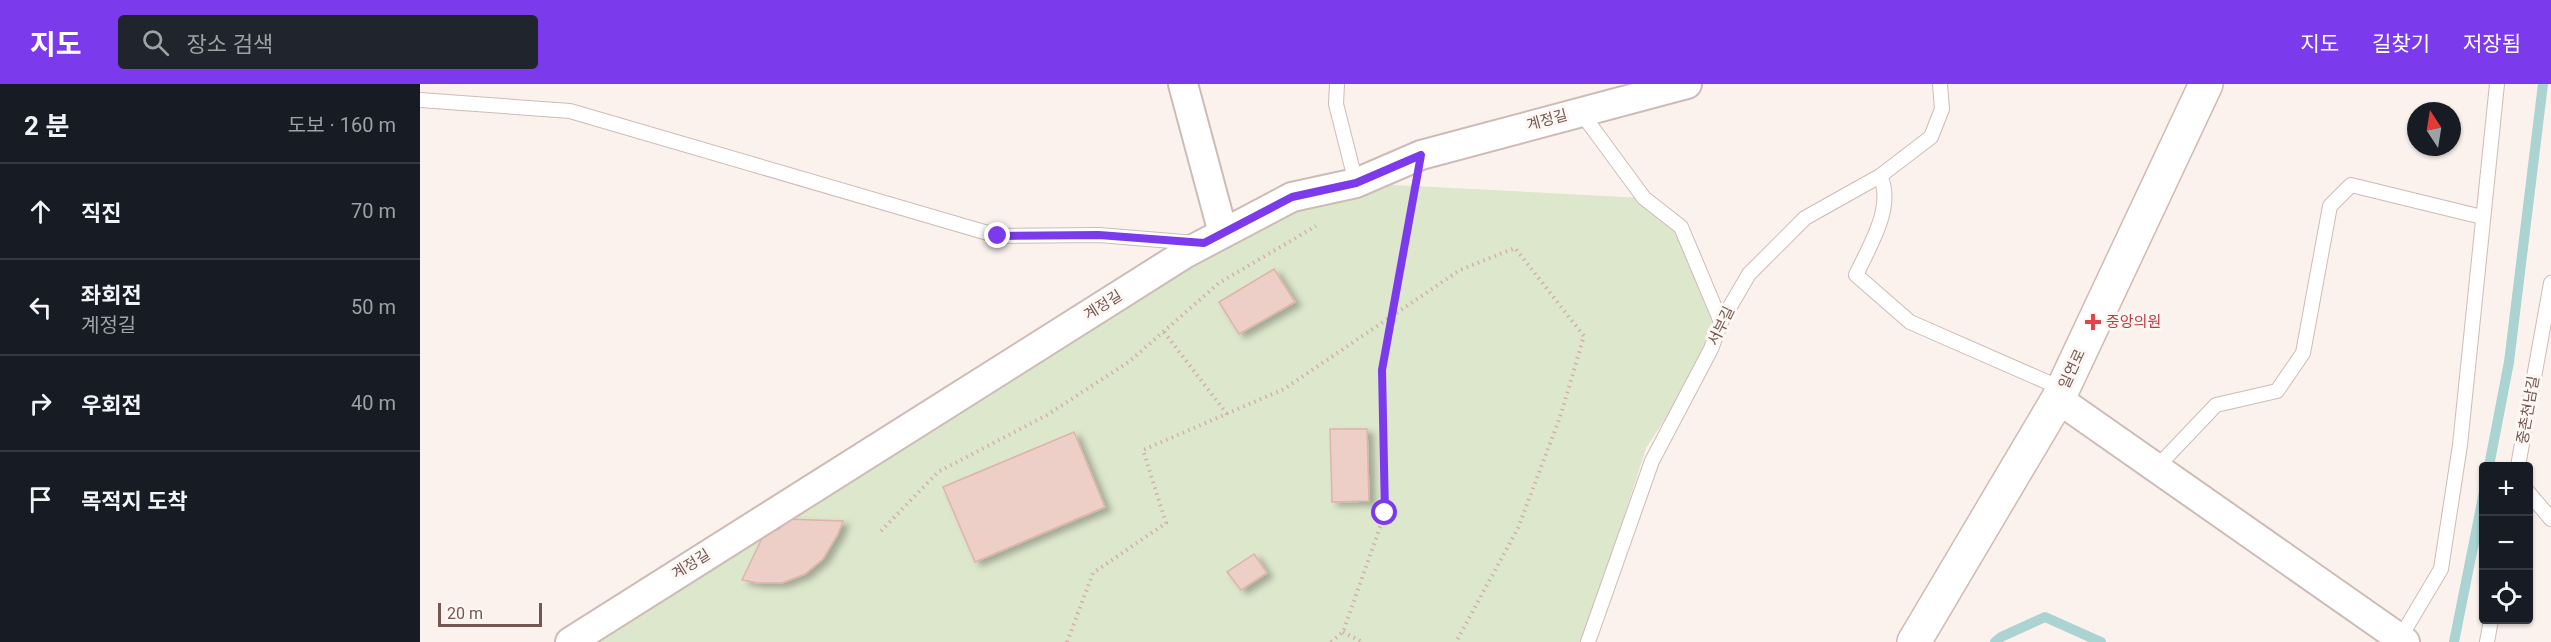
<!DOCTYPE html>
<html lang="ko">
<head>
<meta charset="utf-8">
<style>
	:root { --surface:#171b24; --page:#20242c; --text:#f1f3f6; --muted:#9ea1a6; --line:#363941; --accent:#7c3aed }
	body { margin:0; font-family:Roboto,"Noto Sans KR",sans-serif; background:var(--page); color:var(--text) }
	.controls { position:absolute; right:18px; bottom:18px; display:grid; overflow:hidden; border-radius:6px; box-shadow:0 2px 4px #0004 }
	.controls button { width:54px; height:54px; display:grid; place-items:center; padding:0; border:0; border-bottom:2px solid var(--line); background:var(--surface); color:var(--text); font:30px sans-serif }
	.compass { position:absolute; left:1987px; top:18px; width:54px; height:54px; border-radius:50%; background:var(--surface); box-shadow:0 2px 4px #0004; rotate:348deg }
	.scale { position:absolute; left:18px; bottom:15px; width:104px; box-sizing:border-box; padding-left:6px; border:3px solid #745752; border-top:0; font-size:16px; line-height:21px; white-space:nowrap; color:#745752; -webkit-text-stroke:4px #fdf7f3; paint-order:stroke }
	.stop { position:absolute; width:18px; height:18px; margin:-14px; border:4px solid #7c3aed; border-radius:50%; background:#fff }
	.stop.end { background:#7c3aed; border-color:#fff; box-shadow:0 2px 6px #0008 }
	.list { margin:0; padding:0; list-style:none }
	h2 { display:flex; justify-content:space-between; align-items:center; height:78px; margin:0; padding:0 24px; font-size:26px }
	h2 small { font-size:20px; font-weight:400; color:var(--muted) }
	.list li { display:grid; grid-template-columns:39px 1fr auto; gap:18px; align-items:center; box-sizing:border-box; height:96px; padding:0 24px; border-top:2px solid var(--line) }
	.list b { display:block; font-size:22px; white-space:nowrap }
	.list p { margin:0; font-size:20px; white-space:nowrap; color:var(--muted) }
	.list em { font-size:20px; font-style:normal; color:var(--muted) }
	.icon { flex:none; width:33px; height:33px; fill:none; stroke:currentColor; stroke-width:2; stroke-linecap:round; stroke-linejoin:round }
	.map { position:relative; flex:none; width:2131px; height:558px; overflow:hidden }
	header { display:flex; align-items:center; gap:36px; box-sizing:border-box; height:84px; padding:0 30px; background:var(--accent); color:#fff }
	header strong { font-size:28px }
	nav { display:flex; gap:33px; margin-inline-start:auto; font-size:21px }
	.search { width:420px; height:54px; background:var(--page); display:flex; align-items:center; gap:15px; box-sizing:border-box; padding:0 21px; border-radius:6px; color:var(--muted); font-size:22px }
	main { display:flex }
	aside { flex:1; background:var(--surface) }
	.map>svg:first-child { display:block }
	.park { fill:#dde7cc }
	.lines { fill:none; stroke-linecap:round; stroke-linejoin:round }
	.stream { stroke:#aad3d1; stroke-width:10 }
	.building { fill:#edcfc7; stroke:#deb3aa; stroke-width:1.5; filter:url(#shadow) }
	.lane-casing { stroke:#cebbb6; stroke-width:16 }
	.street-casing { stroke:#cebbb6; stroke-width:32 }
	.secondary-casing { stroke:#d1bab4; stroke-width:36 }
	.path { stroke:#d2b1aa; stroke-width:4; stroke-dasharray:1.5 4.5; stroke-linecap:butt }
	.lane { stroke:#fff; stroke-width:14 }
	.street { stroke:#fff; stroke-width:28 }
	.secondary { stroke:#fff; stroke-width:33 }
	.route { stroke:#7c3aed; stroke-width:8 }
	.health-dot { fill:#e0444e; stroke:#fdf7f3; stroke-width:2 }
	.labels { text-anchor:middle; stroke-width:6; stroke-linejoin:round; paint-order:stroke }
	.street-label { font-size:15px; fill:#745752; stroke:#fdf7f3 }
	.health-label { font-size:15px; fill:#be3a42; stroke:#fdf7f3; text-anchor:start }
</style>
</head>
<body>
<header>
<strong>지도</strong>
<div class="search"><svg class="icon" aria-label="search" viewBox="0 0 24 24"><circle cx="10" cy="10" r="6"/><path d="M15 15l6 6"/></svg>장소 검색</div>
<nav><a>지도</a><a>길찾기</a><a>저장됨</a></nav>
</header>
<main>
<aside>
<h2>2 분<small>도보 · 160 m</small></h2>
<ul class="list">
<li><svg class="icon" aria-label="ahead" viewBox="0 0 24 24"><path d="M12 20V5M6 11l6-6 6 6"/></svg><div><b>직진</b></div><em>70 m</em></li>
<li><svg class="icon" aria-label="left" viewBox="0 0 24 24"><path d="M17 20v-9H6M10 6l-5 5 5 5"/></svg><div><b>좌회전</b><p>계정길</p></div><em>50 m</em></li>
<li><svg class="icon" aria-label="right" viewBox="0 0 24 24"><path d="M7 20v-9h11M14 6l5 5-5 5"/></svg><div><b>우회전</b></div><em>40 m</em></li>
<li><svg class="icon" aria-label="arrive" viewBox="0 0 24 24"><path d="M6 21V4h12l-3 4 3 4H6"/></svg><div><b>목적지 도착</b></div></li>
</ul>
</aside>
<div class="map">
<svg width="2131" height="558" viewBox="0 0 2131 558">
	<defs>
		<filter id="shadow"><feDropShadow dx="6" dy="4" stdDeviation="3" flood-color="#0004"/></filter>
	</defs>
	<rect width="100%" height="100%" fill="#fbf2ed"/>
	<path class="park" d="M 936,99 L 1224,114 L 1261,143 L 1301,238 L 1291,265 L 1226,364 L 1164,558 L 150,558 L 766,169 Z"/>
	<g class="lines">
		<path class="stream" d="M 2069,382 L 2089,278 L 2123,0
			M 1575,558 L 1581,553 L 1625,533 L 1681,558
			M 2034,558 L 2064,408"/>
	</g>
	<path class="building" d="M 854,185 L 875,218 L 819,250 L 799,218 Z
		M 910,345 L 947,345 L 949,417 L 912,418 Z
		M 654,348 L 685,423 L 555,478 L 523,403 Z
		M 364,435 L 423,437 L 418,450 L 403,475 L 385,490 L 362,499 L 338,499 L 322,496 L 346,446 L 353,447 L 359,445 L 363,441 Z
		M 834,470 L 847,489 L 821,506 L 807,488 Z"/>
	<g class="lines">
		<g class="lane-casing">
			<path id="lane" d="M 917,0 L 916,20 L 936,99
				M 0,16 L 150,27 L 578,152 L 679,151 L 776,159
				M 1160,27 L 1224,114 L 1261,143 L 1301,238
				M 1460,92 C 1475,122 1449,163 1436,191 L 1490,238 L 1643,305
				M 2098,382 L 2131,199
				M 1735,385 L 1796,321 L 1857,307 L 1883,269 L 1910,122 L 1931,101 L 2062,133
				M 2108,408 L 2131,435
				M 1980,554 L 2021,485 L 2040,361 L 2077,0
				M 1168,558 L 1232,377 L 1291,265 L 1301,238 L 1329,190 L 1385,134 L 1460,92 L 1511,53 L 1522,25 L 1520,0
				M 2067,558 L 2071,536"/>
		</g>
		<g class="street-casing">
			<path id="street" d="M 763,0 L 803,149
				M 1638,315 L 1985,558
				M 150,558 L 766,169 L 872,113 L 936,99 L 1001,71 L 1267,0"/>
		</g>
		<g class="secondary-casing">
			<path id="secondary" d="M 1494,558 L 1638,315 L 1786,0"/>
		</g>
		<path class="path" d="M 744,248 L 807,330
			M 461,447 L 518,388 L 627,331 L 710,277 L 799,199 L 896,142
			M 923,548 L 942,558
			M 647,558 L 673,489 L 746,439 L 723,366 L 864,305 L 1040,186 L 1095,164 L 1164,252 L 1140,333 L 1098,444 L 1036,558
			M 911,558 L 923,548 L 965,429 L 962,286 L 994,109"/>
		<use href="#lane" class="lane"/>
		<use href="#street" class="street"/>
		<use href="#secondary" class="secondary"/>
	</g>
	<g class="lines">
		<path class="route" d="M 578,152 L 679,151 L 784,159 L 872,113 L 936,99 L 1001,71 L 962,286 L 965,429"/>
	</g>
	<path class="health-dot" d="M1670 229h6v6h6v6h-6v6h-6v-6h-6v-6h6z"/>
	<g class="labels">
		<g class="street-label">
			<text transform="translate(1127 36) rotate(-15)" y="5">계정길</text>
			<text transform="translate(683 221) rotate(-32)" y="5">계정길</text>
			<text transform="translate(1301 242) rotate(-64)" y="5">서부길</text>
			<text transform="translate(1652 285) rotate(-65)" y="5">일연로</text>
			<text transform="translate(2108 326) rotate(-80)" y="5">중촌천남길</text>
			<text transform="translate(271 480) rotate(-32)" y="5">계정길</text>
		</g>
		<g class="health-label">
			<text x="1686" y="243">중앙의원</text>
		</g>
	</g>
</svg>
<div class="controls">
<button>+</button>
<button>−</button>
<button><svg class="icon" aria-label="locate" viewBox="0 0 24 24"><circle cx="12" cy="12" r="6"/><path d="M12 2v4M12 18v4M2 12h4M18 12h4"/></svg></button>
</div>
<svg class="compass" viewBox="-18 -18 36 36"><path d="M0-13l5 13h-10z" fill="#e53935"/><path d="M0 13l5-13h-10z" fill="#9ea1a6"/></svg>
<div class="scale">20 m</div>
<div class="stop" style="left:965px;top:429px"></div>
<div class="stop end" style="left:578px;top:152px"></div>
</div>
</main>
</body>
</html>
